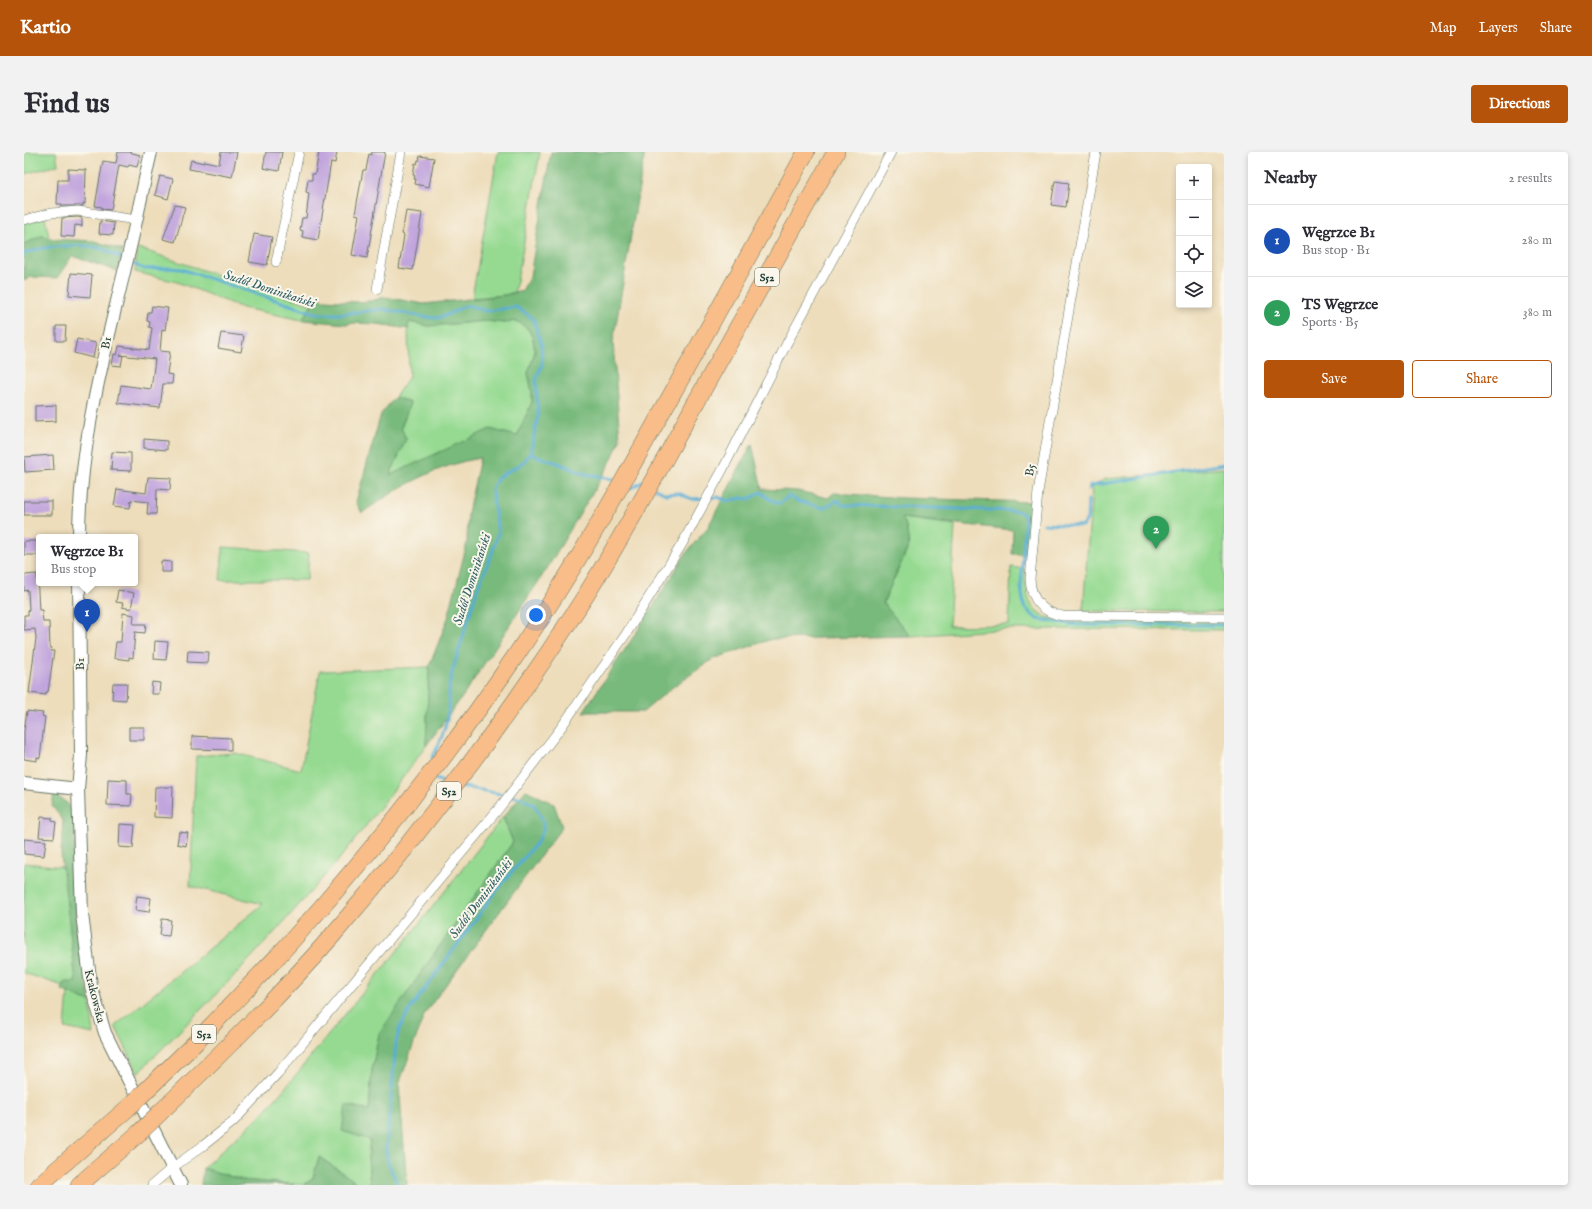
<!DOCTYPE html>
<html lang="en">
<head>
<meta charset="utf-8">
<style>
	:root { --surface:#fff; --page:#f2f2f3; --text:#2b2b33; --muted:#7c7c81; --line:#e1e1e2; --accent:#b45309 }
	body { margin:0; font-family:"IM FELL English",serif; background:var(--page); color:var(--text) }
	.controls { position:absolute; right:12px; top:12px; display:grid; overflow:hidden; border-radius:4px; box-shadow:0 2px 6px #0003 }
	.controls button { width:36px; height:36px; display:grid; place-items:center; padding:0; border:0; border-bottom:1px solid var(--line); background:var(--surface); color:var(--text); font:20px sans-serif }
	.you { position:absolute; left:512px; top:463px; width:14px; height:14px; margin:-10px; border:3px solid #fff; border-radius:50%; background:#1a73e8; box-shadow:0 0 0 6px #1a73e833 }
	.badge { display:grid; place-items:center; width:26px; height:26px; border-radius:50%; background:var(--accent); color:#fff; font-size:13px; font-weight:700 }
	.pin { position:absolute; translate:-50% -33px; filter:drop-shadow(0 1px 2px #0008) }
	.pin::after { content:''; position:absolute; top:21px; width:14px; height:12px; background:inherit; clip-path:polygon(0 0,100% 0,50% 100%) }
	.popup { position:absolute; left:12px; top:382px; width:102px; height:52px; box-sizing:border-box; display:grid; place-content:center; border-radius:4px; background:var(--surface); filter:drop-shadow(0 1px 3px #0005); font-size:13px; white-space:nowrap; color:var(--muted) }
	.popup b { font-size:15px; color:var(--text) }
	.popup::after { content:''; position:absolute; left:50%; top:100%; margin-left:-8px; border:8px solid transparent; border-top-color:var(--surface) }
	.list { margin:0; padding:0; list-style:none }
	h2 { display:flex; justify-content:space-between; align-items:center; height:52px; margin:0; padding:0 16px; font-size:17px }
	h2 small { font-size:13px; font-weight:400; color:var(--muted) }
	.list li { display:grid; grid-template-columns:26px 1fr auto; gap:12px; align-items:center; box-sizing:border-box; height:72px; padding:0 16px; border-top:1px solid var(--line) }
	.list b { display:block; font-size:15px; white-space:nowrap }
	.list p { margin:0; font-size:13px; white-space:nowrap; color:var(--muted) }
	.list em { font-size:13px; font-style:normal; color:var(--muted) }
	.actions { display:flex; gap:8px; padding:12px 16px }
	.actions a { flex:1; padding:9px 0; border:1px solid var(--accent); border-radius:4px; text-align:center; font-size:14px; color:var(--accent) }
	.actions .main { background:var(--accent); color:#fff }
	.icon { flex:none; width:22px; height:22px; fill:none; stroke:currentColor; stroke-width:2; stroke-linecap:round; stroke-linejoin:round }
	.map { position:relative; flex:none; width:1200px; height:1033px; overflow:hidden; border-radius:4px }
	header { display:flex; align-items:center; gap:24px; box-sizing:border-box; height:56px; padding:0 20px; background:var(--accent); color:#fff }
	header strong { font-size:19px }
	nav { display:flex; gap:22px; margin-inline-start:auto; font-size:14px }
	.intro { display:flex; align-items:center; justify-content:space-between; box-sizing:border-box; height:96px; padding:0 24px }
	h1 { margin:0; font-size:28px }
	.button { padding:10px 18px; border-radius:4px; background:var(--accent); color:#fff; font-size:14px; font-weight:700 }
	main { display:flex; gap:24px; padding:0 24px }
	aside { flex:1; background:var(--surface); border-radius:4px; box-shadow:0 2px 6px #0003 }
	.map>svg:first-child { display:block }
	.green { fill:#96da92; stroke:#5a8c63 }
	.forest { fill:#78ba7c; stroke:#4c7c58 }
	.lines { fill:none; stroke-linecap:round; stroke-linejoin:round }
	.stream { stroke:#58add4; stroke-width:3 }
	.building { fill:#c1a5dd }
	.minor-casing { stroke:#677563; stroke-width:10 }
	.tertiary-casing { stroke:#677563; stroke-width:14 }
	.motorway-casing { stroke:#677563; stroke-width:18 }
	.minor { stroke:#fff; stroke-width:9 }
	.tertiary { stroke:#fff; stroke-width:12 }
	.motorway { stroke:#f8bd88; stroke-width:17 }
	.motorway-bridge-casing { stroke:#677563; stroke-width:18; stroke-linecap:butt }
	.motorway-bridge { stroke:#f8bd88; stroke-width:17 }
	.labels { text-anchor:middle; stroke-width:4; stroke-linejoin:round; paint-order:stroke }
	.shield { fill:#fbf7ec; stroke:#61756b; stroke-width:1 }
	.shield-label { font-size:11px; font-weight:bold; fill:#1f3d34 }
	.street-label { font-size:12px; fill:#1f3d34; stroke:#fbf7ec }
	.water-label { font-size:13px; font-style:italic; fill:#305f64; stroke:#fbf7ec }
</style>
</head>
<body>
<header>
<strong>Kartio</strong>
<nav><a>Map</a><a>Layers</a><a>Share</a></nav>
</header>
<div class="intro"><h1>Find us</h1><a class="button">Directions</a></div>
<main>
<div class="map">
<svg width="1200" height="1033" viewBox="0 0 1200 1033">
	<rect width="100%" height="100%" fill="#fbf7ec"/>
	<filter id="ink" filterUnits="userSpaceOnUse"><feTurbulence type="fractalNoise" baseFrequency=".025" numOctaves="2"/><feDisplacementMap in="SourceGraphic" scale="8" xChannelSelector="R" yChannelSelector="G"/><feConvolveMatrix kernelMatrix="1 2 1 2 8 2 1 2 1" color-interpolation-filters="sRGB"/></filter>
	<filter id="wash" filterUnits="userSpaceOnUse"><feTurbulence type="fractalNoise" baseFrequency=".012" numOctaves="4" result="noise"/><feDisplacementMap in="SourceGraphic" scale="16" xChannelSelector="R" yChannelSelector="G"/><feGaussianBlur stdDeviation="0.9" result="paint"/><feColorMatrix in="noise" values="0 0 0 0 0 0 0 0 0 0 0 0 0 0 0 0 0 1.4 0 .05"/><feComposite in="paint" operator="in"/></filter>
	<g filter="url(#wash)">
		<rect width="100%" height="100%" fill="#edddbb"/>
		<path class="green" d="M 0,0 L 32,0 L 34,13 L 0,22 Z
			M 474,0 L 516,0 L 493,129 L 490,140 L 481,143 L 448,146 Z
			M 21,65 L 25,86 L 18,84 L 0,92 L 0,71 Z
			M 114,96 L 240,139 L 261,144 L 288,153 L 278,168 L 219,156 L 153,130 L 111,120 Z
			M 462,169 L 480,171 L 491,169 L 496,171 L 505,178 L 509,187 L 511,200 L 504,221 L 508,239 L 508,250 L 493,284 L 366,323 L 382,287 L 377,276 L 386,251 L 371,245 L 385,225 L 384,170 L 405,174 Z
			M 1200,316 L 1200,460 L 1059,459 L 1068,335 L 1081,327 Z
			M 877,366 L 931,373 L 925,474 L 985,473 L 987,415 L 1001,417 C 1002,435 1002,454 1020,464 C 1026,467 1037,467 1044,469 L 1200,470 L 1200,478 L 985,477 L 886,484 L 859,451 L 885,394 L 882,374 Z
			M 199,395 L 285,401 L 283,428 L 196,428 Z
			M 405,515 L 402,594 L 356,656 L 313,710 L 258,772 L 213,821 L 114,921 L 91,874 L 239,752 L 166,734 L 172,604 L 211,601 L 277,618 L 296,519 Z
			M 479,665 L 489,690 L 355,882 L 348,918 L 345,958 L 322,953 L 346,988 L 344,1006 L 346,1033 L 336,1033 L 295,1005 L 289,1026 L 280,1033 L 218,1028 L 179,1016 L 240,960 L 261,936 L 396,771 Z
			M 0,711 L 39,715 L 52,831 L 39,834 L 0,821 Z
			M 44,841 L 66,850 L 70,882 L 41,876 Z"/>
		<path class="forest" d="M 527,0 L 621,0 L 589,190 L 596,288 L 585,313 L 524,415 L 439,544 L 402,594 L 405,515 L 424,466 L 443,391 L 444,361 L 456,306 C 413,313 373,336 338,361 L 332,350 L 357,262 L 371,245 L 386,251 L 377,276 L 382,287 L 366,323 L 466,277 L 493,284 L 508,250 L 508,239 L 504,221 L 511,200 L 509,187 L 505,178 L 496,171 L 491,169 L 480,171 L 462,169 L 405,174 L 385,170 L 384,177 L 354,172 L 328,171 L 323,172 L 278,168 L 293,146 L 301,148 L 333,150 L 347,149 L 361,145 L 400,152 L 481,143 L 498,139 L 506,124 Z
			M 18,84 L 30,87 L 70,89 L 99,98 L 93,119 L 48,104 L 33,126 L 7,125 L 0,129 L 0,92 Z
			M 728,292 L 738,337 L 774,339 L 804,346 L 810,341 L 879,346 L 1009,350 L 1004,402 L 988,402 L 989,378 L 878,366 L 882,374 L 885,393 L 859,451 L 886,484 L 748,487 L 689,507 L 650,534 L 619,560 L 559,560 L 612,481 L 663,400 L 684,375 Z
			M 502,638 L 530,652 L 538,675 L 401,861 L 375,932 L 383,1033 L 346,1033 L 344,1006 L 346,988 L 318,979 L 322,953 L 345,958 L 348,918 L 355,882 L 412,799 L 489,690 L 479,665 Z
			M 30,642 L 43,651 L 50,664 L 53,778 L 66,850 L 37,838 L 40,830 L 52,830 L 37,702 L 39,668 L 28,654 Z
			M 295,1005 L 336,1033 L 280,1033 L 289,1026 Z
			M 179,1016 L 218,1028 L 270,1033 L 177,1033 Z"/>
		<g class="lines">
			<path class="stream" d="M 0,102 C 17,94 56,91 75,96 C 84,98 92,103 100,108
				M 105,110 L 120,117 L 146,116 L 157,117 L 294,162 L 316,162 L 359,157 L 400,165 L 414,166 L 423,163 L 441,154 L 446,154 L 462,159 L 492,155 L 507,165 L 510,168 L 513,180 L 517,190 L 518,212 L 512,228 L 514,264 L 506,302 C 494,322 473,315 468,339 L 474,381 L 467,404 L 454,435 L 427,524 C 424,536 425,547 424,559 C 423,576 416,591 408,606
				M 506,302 L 531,310 L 561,322 L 589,327 L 593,329
				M 602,333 L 607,336 L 620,329 L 621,330
				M 631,337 L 642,342 L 654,341 L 668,347 L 694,345 L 704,349 L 718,346 L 725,347 L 737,340 L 744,346 L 755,352 L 765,344 L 774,349 L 799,356 L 814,348 L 818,353 L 994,359 L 999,362 L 1001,367 L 997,435 L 1000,455 L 1013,467 L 1054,473 L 1200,473
				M 1065,337 L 1066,334 L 1200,312
				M 1020,372 L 1059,374 L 1063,367 L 1064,348
				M 409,626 L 424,632
				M 374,1033 L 364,1010 L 362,998 L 372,891 L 376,875 L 387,856 L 476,734 L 514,689 L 519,678 L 519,669 L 514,659 L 510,653 L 498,646 L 435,634"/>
		</g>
		<g id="blocks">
			<path class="building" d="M 94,0 L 105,0 L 116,3 L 113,15 L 105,13 L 104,15 L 95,13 L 87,58 L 78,57 L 78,55 L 71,54 L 79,9 L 92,11 Z
				M 197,0 L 213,0 L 208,25 L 165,17 L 167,8 L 180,11 L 180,9 L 195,12 Z
				M 242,0 L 258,0 L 255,19 L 239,16 Z
				M 295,0 L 313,0 L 311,11 L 307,10 L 294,88 L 278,85 L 279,79 L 276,78 L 278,66 L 282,66 L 285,41 L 282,40 L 284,28 L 288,28 L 288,22 L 291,22 Z
				M 348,0 L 361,0 L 343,106 L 328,103 L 335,63 L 331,62 L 339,18 L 342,18 L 345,2 L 347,3 Z
				M 396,4 L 410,6 L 405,35 L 391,32 L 392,27 L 390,27 L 391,24 L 389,23 L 391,11 L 393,12 L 394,8 L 395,9 Z
				M 44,17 L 62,18 L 61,52 L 59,51 L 59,54 L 38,54 L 38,52 L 33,52 L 34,28 L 44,28 Z
				M 136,24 L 149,27 L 144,47 L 131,43 Z
				M 1031,29 L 1045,31 L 1042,55 L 1027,53 Z
				M 151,53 L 161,55 L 151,90 L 139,87 Z
				M 382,59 L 398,61 L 389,118 L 375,116 L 380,83 L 378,82 Z
				M 54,65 L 58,66 L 58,74 L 51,73 L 50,85 L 37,84 L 38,66 Z
				M 76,69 L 90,71 L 89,83 L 75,82 Z
				M 230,82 L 248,85 L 243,113 L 225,110 Z
				M 47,121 L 68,123 L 66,145 L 45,143 Z
				M 128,154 L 144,156 L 141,178 L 138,177 L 136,199 L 146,200 L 143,222 L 149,223 L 148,232 L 139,232 L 136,256 L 94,251 L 97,233 L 127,237 L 131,207 L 96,203 L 99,203 L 97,214 L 88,213 L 90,202 L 93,203 L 95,194 L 125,198 L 128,176 L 125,175 L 126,170 L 123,169 L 124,160 L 127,160 Z
				M 32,174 L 42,174 L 41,189 L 32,189 Z
				M 197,181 L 220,184 L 217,200 L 194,196 Z
				M 53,187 L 72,191 L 69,206 L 50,201 Z
				M 32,253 L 32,269 L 11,270 L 11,254 Z
				M 120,287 L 143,289 L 143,298 L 120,296 Z
				M 88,300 L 107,301 L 107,319 L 87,318 Z
				M 29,303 L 30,318 L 1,320 L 0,305 Z
				M 124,325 L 147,326 L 146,338 L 133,337 L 132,362 L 123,362 L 124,350 L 107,348 L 106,356 L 90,354 L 93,337 L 122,341 Z
				M 0,349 L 28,349 L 28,363 L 0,363 Z
				M 0,389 L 15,389 L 15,403 L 0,403 Z
				M 137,409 L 147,410 L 147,420 L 137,420 Z
				M 13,422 L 15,458 L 18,458 L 19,470 L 25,470 L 26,495 L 28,496 L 27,499 L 30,499 L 24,540 L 22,540 L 22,543 L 5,541 L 12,486 L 11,477 L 0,478 L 0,463 L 4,463 L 4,458 L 5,458 L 4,438 L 0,439 L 0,423 Z
				M 94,438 L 110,441 L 107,457 L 98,455 L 99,451 L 92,450 Z
				M 99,461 L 110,463 L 109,472 L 122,472 L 121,481 L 111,480 L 109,506 L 105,505 L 105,508 L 90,506 L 92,490 L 97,490 Z
				M 131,489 L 144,490 L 142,508 L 130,507 Z
				M 164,499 L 185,500 L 184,511 L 163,510 Z
				M 128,530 L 136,531 L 135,542 L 127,542 Z
				M 89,531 L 103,531 L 102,548 L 88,547 Z
				M 3,559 L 19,561 L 18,564 L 21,565 L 16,606 L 13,605 L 13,609 L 0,607 L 0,579 Z
				M 105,575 L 120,575 L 120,588 L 105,588 Z
				M 168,584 L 207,586 L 207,598 L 168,597 Z
				M 84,627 L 103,628 L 103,642 L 108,642 L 107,654 L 83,653 Z
				M 131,635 L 149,635 L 148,666 L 130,665 Z
				M 17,665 L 28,666 L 28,669 L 32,670 L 30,686 L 15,685 Z
				M 96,672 L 111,673 L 109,696 L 95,695 Z
				M 155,680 L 164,681 L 162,694 L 153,692 Z
				M 0,687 L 22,689 L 20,704 L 0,702 Z
				M 113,744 L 127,746 L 125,760 L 111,758 Z
				M 138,767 L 147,768 L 145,784 L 136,783 Z"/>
		</g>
	</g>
	<g filter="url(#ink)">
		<use href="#blocks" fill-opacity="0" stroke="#677563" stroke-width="1"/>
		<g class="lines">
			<g class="minor-casing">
				<path id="minor" d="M 1072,0 L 1014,340 L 1006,427 C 1007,448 1019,461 1039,464 L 1200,465
					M 0,68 L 27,61 L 54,59 L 112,68
					M 252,110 L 275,0
					M 353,137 L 377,0
					M 128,1033 L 148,1016 L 180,993 L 209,970 L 254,921 L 476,655 L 536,577 L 602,482 L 658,392 L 699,317 L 764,189 L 867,0"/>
			</g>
			<g class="tertiary-casing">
				<path id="tertiary" d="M 55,385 C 55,293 80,204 101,116 C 111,78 118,39 127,0
					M 55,431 L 57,603 L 54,637 L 58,762 L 67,834 L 81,881 L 157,1033
					M 0,631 L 54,637"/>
			</g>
			<g class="motorway-casing">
				<path id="motorway" d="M 672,250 L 812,0
					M 254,804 C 351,698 440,584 518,464 C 567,389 609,311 653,233 C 696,155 739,78 782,0
					M 15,1033 L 104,956
					M 55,1033 L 115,981"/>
			</g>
			<use href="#minor" class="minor"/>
			<use href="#tertiary" class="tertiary"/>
			<use href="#motorway" class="motorway"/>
			<g class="motorway-bridge-casing">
				<path id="motorway-bridge" d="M 104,956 L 172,890 L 254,804
					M 115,981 C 181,917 247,854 307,785 C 400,678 486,563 562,443 C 601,380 637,315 672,250"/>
			</g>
			<use href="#motorway-bridge" class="motorway-bridge"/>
		</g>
	</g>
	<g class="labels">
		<g class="shield">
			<rect x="731" y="116" width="24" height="18" rx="3"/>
			<rect x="413" y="630" width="24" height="18" rx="3"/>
			<rect x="168" y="873" width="24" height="18" rx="3"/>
		</g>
		<g class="shield-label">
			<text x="743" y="129">S52</text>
			<text x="425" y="643">S52</text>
			<text x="180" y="886">S52</text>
		</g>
		<g class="street-label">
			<text transform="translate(82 191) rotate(-79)" y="4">B1</text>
			<text transform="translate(1006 318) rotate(-80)" y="4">B5</text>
			<text transform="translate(56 512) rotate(-91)" y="4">B1</text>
			<text transform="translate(71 844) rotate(76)" y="4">Krakowska</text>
		</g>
		<g class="water-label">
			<text transform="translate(246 136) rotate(18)" y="5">Sudół Dominikański</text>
			<text transform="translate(447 427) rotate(-72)" y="5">Sudół Dominikański</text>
			<text transform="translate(456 746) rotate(-53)" y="5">Sudół Dominikański</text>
		</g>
	</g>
</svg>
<div class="controls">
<button>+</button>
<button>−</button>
<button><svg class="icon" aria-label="locate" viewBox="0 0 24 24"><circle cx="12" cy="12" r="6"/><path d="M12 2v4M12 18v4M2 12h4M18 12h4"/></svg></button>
<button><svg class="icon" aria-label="layers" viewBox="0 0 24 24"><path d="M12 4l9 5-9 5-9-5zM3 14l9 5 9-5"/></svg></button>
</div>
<div class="you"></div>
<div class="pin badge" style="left:63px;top:480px;background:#1a4fb4">1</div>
<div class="popup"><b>Węgrzce B1</b>Bus stop</div>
<div class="pin badge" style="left:1132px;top:397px;background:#2e9e5b">2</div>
</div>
<aside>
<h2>Nearby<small>2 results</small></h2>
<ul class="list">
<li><span class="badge" style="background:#1a4fb4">1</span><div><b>Węgrzce B1</b><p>Bus stop · B1</p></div><em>280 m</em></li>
<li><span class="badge" style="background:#2e9e5b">2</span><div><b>TS Węgrzce</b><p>Sports · B5</p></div><em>380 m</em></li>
</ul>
<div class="actions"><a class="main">Save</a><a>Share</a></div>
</aside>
</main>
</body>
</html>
